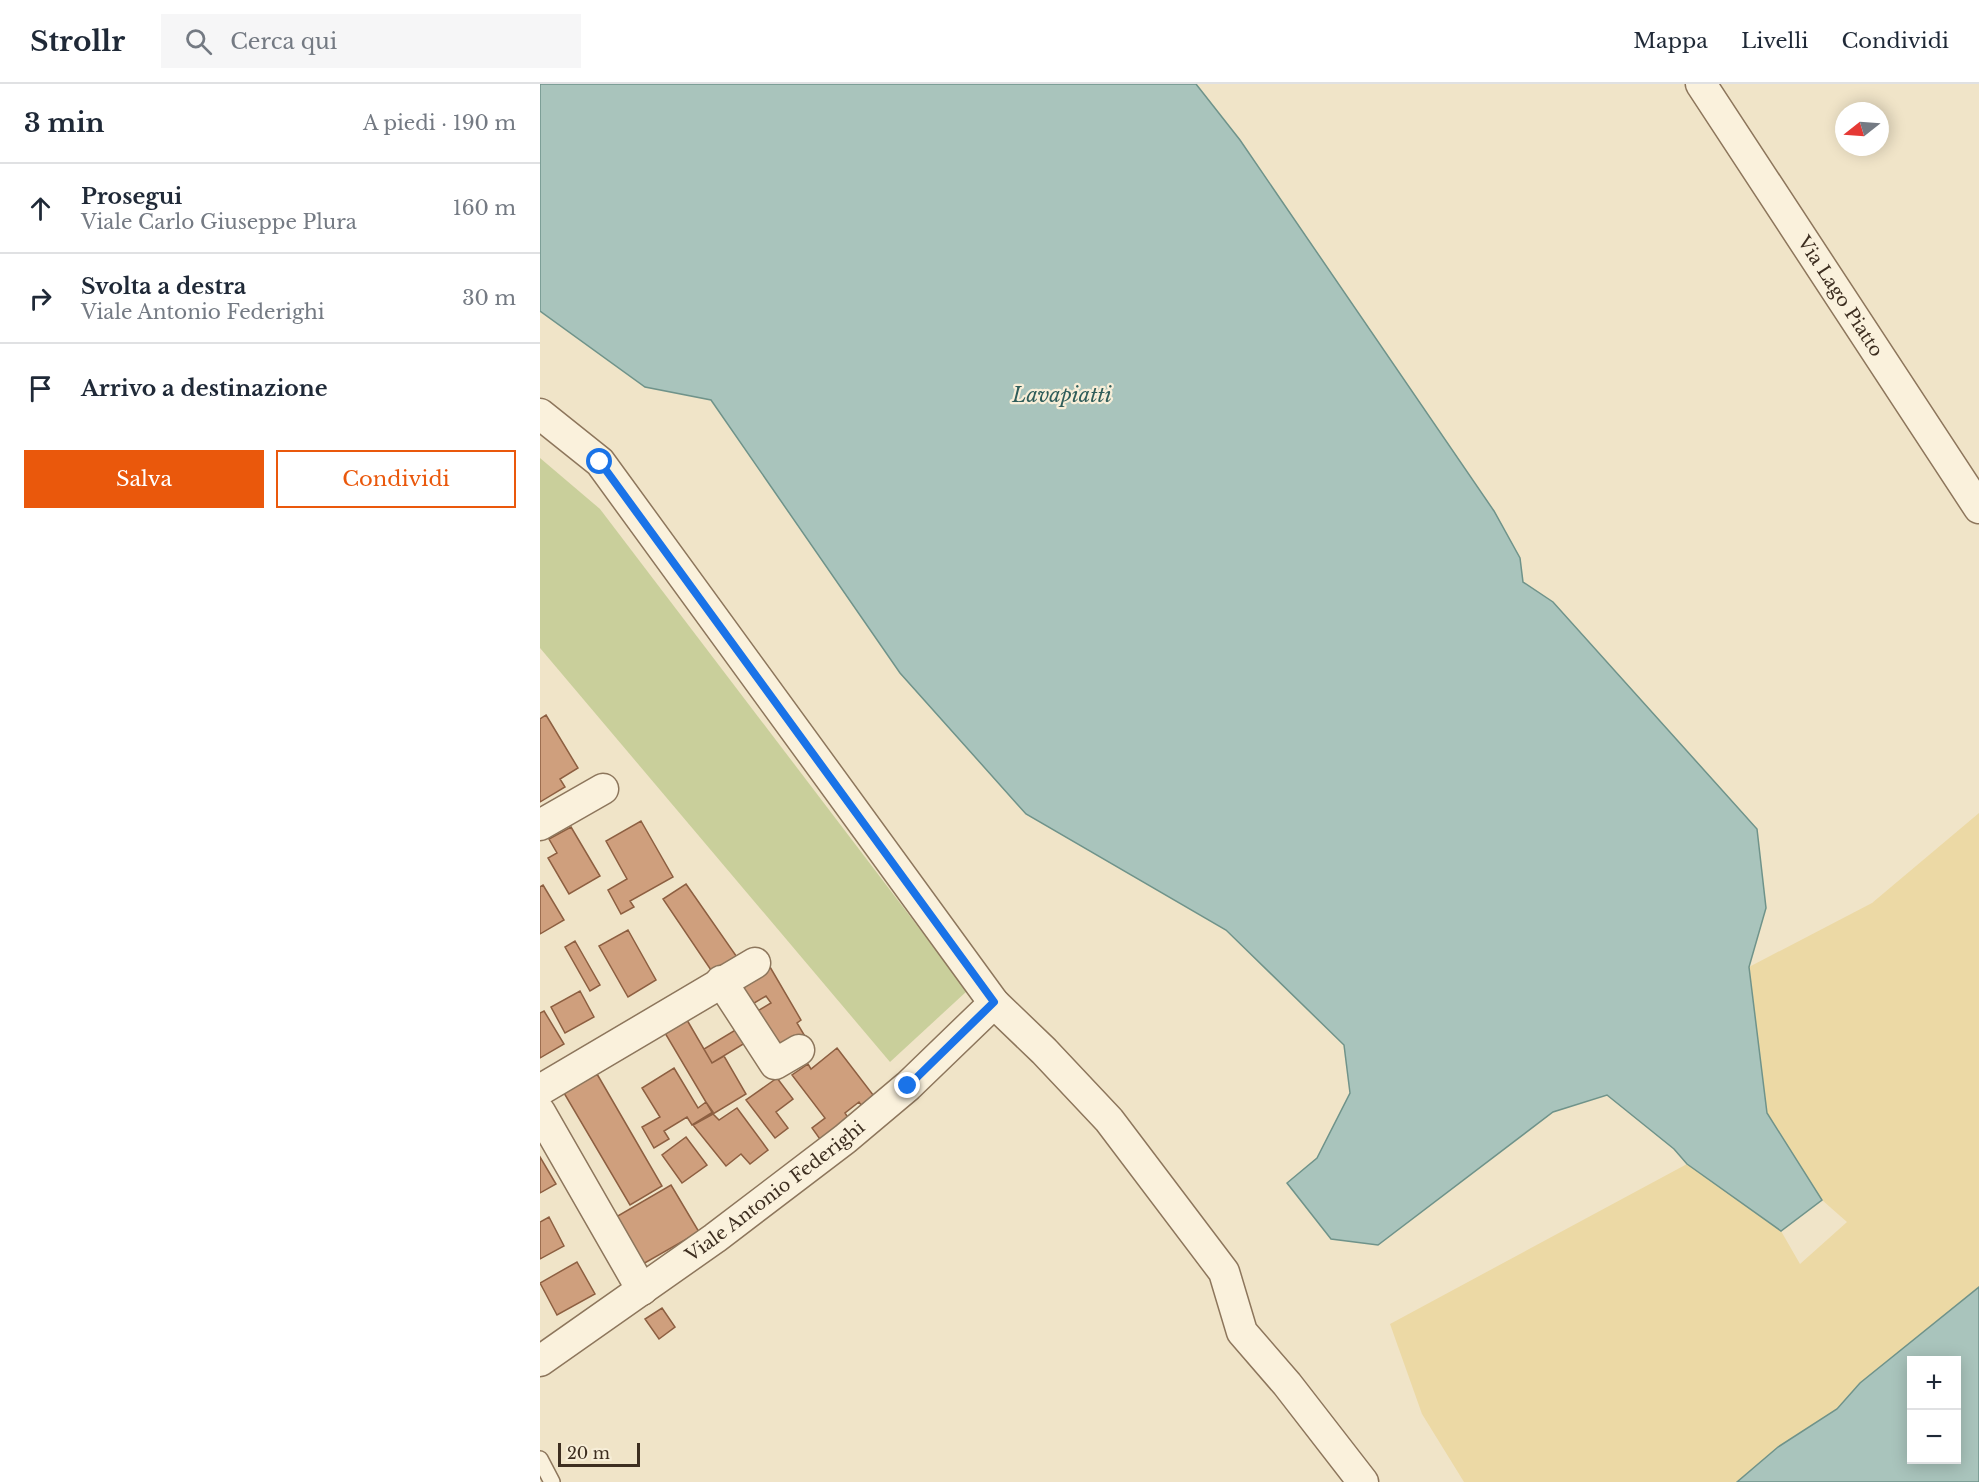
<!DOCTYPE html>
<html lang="it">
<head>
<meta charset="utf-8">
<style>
	:root { --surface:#fff; --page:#f6f6f7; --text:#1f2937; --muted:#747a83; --line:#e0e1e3; --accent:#ea580c }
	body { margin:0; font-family:"Libre Baskerville",serif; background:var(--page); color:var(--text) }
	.controls { position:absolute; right:18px; bottom:18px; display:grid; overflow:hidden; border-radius:0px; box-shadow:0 3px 15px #0003 }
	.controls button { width:54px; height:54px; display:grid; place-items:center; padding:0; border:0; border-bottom:2px solid var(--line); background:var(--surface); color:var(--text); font:30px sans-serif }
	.compass { position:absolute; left:1295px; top:18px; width:54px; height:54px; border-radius:50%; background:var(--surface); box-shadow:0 3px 15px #0003; rotate:253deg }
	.scale { position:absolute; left:18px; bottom:15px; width:82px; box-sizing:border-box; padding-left:6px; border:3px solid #3d2e20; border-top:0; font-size:16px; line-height:21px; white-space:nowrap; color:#3d2e20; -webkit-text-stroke:4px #f7eed8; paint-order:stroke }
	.stop { position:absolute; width:18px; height:18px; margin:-14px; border:4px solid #1a73e8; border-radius:50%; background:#fff }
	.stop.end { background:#1a73e8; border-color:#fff; box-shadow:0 2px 6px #0008 }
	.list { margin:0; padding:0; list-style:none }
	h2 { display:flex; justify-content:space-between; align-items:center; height:78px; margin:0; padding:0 24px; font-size:26px }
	h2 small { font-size:20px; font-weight:400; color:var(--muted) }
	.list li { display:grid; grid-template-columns:39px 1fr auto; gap:18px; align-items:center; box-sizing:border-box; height:90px; padding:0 24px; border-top:2px solid var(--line) }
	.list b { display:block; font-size:22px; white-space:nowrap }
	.list p { margin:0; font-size:20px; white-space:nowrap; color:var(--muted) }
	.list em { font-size:20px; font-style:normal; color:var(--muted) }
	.actions { display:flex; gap:12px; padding:18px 24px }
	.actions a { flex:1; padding:14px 0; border:2px solid var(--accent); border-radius:0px; text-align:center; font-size:21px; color:var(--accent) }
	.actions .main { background:var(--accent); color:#fff }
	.icon { flex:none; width:33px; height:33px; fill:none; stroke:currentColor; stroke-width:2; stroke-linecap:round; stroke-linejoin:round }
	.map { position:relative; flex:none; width:1439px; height:1398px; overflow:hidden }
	header { display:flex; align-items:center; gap:36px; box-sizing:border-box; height:84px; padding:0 30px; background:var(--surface); border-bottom:2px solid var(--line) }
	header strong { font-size:28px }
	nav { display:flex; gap:33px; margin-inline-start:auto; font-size:21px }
	.search { width:420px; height:54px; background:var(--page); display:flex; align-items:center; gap:15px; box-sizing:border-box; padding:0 21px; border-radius:0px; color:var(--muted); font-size:22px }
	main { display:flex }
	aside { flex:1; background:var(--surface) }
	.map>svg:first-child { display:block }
	.green { fill:#c9cf9b }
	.sand { fill:#ecd9a5 }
	.water { fill:#a9c4bc; stroke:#6f938a; stroke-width:1.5; fill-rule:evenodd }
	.building { fill:#cf9f7d; stroke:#8d5f41; stroke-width:1.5 }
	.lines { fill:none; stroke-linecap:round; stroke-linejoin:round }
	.lane-casing { stroke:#8d765c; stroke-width:18 }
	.street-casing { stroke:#8d765c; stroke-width:33 }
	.lane { stroke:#faf1dc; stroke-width:15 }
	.street { stroke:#faf1dc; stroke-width:30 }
	.route { stroke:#1a73e8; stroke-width:8 }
	.labels { text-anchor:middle; stroke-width:4.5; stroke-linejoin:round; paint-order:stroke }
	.street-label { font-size:18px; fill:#3d2e20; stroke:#f7eed8 }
	.water-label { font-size:20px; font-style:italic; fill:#2f5d5a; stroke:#f7eed8 }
</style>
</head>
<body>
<header>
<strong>Strollr</strong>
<div class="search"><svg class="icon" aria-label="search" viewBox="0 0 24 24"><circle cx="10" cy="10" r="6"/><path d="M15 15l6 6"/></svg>Cerca qui</div>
<nav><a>Mappa</a><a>Livelli</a><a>Condividi</a></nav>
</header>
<main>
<aside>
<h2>3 min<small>A piedi · 190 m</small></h2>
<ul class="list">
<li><svg class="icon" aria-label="ahead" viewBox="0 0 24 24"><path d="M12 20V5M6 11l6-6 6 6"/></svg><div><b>Prosegui</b><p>Viale Carlo Giuseppe Plura</p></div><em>160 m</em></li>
<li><svg class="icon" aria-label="right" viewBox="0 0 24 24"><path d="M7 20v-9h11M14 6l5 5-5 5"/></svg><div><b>Svolta a destra</b><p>Viale Antonio Federighi</p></div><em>30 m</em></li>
<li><svg class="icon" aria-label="arrive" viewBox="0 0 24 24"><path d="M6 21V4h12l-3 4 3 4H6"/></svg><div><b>Arrivo a destinazione</b></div></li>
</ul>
<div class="actions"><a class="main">Salva</a><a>Condividi</a></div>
</aside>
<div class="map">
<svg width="1439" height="1398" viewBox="0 0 1439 1398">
	<rect width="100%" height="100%" fill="#f0e4c8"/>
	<path class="green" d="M 0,374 L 60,425 L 427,907 L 350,978 L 0,564 Z"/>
	<path class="sand" d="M 1439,729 L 1439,1203 L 1320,1299 L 1297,1325 L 1238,1363 L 1197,1398 L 924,1398 L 882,1330 L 850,1240 L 1147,1080 L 1241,1147 L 1260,1180 L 1307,1138 L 1282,1116 L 1227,1029 L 1209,883 L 1332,819 Z"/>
	<path class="water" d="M 0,0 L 656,0 L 700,56 L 954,427 L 980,474 L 983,498 L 1013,518 L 1217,745 L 1226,824 L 1209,883 L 1227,1029 L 1282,1116 L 1241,1147 L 1147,1080 L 1134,1065 L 1067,1011 L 1013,1028 L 838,1161 L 791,1155 L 747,1099 L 777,1074 L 810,1009 L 804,961 L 686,846 L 486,730 L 360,589 L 171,316 L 105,303 L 0,227 Z
		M 1439,1203 L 1439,1398 L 1197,1398 L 1238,1363 L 1297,1325 L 1320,1299 ZM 1372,1276 L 1416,1276 L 1416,1376 L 1372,1376 Z"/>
	<path class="building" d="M 6,631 L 38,684 L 20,695 L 25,703 L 0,718 L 0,635 Z
		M 101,737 L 133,793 L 90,817 L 94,823 L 81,830 L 68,806 L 87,795 L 66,757 Z
		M 31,743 L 60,792 L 29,810 L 8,774 L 17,769 L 9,755 Z
		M 146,800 L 199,876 L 175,892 L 123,815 Z
		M 3,801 L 24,836 L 0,850 L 0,803 Z
		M 88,846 L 116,896 L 88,913 L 59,862 Z
		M 35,857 L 60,901 L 50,907 L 25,863 Z
		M 230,883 L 261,936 L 257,939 L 266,954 L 235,972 L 211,931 L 231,919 L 226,912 L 206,924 L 194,904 Z
		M 40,907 L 54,933 L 25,949 L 11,923 Z
		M 4,927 L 24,960 L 0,974 L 0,929 Z
		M 147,936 L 172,979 L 184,972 L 206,1010 L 173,1030 L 125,949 Z
		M 197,945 L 205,959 L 172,979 L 164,965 Z
		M 297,964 L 337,1016 L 324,1025 L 319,1018 L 305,1029 L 310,1037 L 282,1058 L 272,1044 L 285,1034 L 252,991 L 268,980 L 271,985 Z
		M 134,984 L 158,1024 L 166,1018 L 173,1028 L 152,1041 L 147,1033 L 124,1047 L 129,1055 L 114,1064 L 102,1043 L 120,1033 L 102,1004 Z
		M 57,990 L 122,1102 L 90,1121 L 24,1009 Z
		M 237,994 L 253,1015 L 236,1028 L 248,1044 L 235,1054 L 206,1016 Z
		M 197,1024 L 228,1066 L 210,1080 L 201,1070 L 186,1082 L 153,1041 L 173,1030 L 179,1036 Z
		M 146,1053 L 167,1081 L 142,1099 L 122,1071 Z
		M 0,1073 L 16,1100 L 0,1109 Z
		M 131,1101 L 159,1148 L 103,1180 L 76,1133 Z
		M 9,1133 L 24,1162 L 0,1175 L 0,1138 Z
		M 37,1178 L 55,1210 L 17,1231 L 0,1199 Z
		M 122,1224 L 135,1243 L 119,1255 L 105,1235 Z"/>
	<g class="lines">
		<g class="lane-casing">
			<path id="lane" d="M 0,1375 L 12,1398"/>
		</g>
		<g class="street-casing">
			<g id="street">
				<path id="s1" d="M 1161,0 L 1439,424"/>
				<path d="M 0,330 L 60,378 L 454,919 L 504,967 L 569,1036 L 684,1188 L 702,1248 L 747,1300 L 823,1398"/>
				<path d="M 0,741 L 63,705"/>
				<path d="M 181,897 L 235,980 L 259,966"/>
				<path d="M 0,1006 L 215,879"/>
				<path d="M 0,1028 L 102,1206"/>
				<path id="s2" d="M 0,1277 L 175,1154 L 305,1055 L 368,1002 L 454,919"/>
			</g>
		</g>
		<use href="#lane" class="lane"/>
		<use href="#street" class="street"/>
	</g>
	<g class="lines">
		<path class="route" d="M 60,378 L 454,918 L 368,1002"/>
	</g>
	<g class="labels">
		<g class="street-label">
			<text dy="6" stroke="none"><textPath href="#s1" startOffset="254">Via Lago Piatto</textPath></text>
			<text dy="6" stroke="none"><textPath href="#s2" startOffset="290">Viale Antonio Federighi</textPath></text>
		</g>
		<g class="water-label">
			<text x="522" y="318">Lavapiatti</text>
		</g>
	</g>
</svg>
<div class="controls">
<button>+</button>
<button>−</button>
</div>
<svg class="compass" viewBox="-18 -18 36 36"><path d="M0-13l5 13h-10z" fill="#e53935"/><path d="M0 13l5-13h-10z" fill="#747a83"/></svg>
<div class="scale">20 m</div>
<div class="stop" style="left:60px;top:378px"></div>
<div class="stop end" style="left:368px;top:1002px"></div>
</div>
</main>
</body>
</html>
